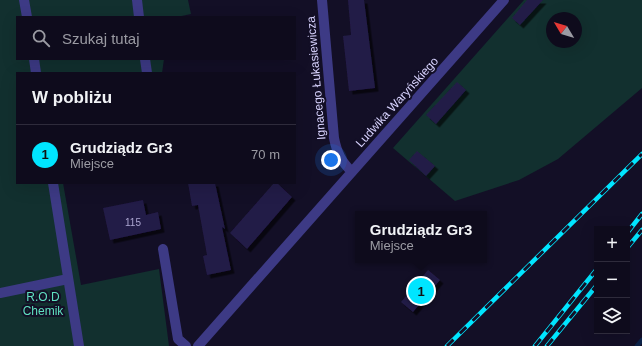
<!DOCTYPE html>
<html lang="pl">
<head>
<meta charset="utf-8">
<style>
	:root { --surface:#0e0b1c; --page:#1c1929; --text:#f1f3f6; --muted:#9b9ba3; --line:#2e2b3b; --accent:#00e5ff }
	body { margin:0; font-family:Arial,sans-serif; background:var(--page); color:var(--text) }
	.controls { position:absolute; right:12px; bottom:12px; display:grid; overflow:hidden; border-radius:0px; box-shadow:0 4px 16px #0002 }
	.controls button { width:36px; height:36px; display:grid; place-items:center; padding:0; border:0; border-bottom:1px solid var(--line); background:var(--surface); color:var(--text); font:20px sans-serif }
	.compass { position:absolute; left:546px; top:12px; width:36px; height:36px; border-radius:50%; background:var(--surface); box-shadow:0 4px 16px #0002; rotate:308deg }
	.you { position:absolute; left:331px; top:160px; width:14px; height:14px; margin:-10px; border:3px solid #fff; border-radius:50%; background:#1a73e8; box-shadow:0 0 0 6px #1a73e833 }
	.badge { display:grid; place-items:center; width:26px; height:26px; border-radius:50%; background:var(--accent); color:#111; font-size:13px; font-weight:700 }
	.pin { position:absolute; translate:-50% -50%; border:2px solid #fff; box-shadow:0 1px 4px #0006 }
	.popup { position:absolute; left:355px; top:211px; width:132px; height:52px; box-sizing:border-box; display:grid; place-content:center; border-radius:0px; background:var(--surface); filter:drop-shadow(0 1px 3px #0005); font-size:13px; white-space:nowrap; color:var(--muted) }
	.popup b { font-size:15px; color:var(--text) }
	.popup::after { content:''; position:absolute; left:50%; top:100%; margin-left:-8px; border:8px solid transparent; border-top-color:var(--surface) }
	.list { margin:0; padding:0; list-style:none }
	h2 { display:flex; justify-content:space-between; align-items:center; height:52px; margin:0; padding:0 16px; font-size:17px }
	h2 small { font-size:13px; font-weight:400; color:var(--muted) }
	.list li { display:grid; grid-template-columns:26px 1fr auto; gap:12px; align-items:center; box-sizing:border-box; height:60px; padding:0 16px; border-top:1px solid var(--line) }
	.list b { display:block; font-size:15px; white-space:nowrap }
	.list p { margin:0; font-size:13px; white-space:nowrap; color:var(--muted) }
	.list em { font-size:13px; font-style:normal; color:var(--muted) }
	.icon { flex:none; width:22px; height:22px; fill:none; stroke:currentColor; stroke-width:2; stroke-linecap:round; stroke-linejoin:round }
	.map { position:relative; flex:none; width:642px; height:346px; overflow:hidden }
	.search { position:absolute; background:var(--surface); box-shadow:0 4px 16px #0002; left:16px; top:16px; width:280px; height:44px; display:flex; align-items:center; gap:10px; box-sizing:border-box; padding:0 14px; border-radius:0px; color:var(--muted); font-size:15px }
	.panel { position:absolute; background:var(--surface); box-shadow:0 4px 16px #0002; left:16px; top:72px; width:280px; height:112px; border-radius:0px }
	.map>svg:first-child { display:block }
	.green { fill:#12302f; fill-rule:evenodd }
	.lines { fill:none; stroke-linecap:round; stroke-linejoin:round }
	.stream { stroke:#0c2248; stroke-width:4.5 }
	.building { fill:#241b47; filter:url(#shadow) }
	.minor { stroke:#3d3a85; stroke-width:10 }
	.rail-casing { stroke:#00e5ff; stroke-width:4.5 }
	.rail { stroke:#130f26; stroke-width:3; stroke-dasharray:9; stroke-linecap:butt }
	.labels { text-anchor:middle; stroke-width:4; stroke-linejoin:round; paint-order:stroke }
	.number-label { font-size:10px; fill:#aca6d1 }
	.street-label { font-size:12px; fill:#d9d4ff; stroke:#130f26 }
	.park-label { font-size:12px; fill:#5fe0c0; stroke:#130f26 }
</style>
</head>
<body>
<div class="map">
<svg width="642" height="346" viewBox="0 0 642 346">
	<defs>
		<filter id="shadow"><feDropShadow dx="3.5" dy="3.5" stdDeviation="0" flood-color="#0009"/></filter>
	</defs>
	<rect width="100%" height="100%" fill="#130f26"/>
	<path class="green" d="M 0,0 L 188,0 L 191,14 L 177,17 L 17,17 L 17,59 L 164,59 L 162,73 L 17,73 L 17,183 L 63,183 L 81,285 L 159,269 L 169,346 L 0,346 Z
		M 524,0 L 642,0 L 642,88 L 558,159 L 519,180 L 455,201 L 393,148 ZM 552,18 L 576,18 L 576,42 L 552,42 Z"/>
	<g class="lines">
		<path class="stream" d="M 637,346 L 642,340"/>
	</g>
	<path class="building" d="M 348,0 L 364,0 L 375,88 L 349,91 L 343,36 L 351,35 Z
		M 527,0 L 543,0 L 520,25 L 512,18 Z
		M 457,82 L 466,90 L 436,124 L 426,115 Z
		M 417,151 L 435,166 L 426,176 L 409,160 Z
		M 188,183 L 215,183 L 225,229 L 222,227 L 231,270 L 207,275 L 203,256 L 207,255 L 198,205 L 192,206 Z
		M 274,183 L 277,183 L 292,197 L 247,249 L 230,233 Z
		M 143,200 L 146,215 L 158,212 L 161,229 L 110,240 L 103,208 Z
		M 428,270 L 440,280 L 413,312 L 401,302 Z"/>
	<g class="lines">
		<path class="minor" d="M 24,0 L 27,17
			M 137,0 L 139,17
			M 322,0 L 334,138 C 337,153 341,161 352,172
			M 34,59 L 36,73
			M 145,59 L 147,73
			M 53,183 L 79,346
			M 163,249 L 178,339 L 186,346
			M 0,293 L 68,279
			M 198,346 L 504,0"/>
		<g class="rail-casing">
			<path id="rail" d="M 627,233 L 642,214
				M 627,248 L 642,230
				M 447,346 L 642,154
				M 535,346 L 597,269
				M 547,346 L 597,285"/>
		</g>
		<use href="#rail" class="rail"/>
	</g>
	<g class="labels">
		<g class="number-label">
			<text x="133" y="226">115</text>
		</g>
		<g class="street-label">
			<text transform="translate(316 78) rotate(-95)" y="4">Ignacego Łukasiewicza</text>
			<text transform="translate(397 102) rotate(-48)" y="4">Ludwika Waryńskiego</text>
		</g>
		<g class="park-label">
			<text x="43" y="301">R.O.D<tspan x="43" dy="14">Chemik</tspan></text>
		</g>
	</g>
</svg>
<div class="controls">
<button>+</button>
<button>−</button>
<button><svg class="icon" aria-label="layers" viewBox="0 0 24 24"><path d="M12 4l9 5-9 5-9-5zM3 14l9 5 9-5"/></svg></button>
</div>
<svg class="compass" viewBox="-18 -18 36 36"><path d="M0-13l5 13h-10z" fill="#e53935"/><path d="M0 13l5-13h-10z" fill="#9b9ba3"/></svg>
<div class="you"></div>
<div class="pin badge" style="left:421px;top:291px">1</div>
<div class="popup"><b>Grudziądz Gr3</b>Miejsce</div>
<div class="search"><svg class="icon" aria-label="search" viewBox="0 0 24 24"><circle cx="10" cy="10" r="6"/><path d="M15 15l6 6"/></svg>Szukaj tutaj</div>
<section class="panel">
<h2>W pobliżu<small></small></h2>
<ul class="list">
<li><span class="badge">1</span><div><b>Grudziądz Gr3</b><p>Miejsce</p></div><em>70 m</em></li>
</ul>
</section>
</div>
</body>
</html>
